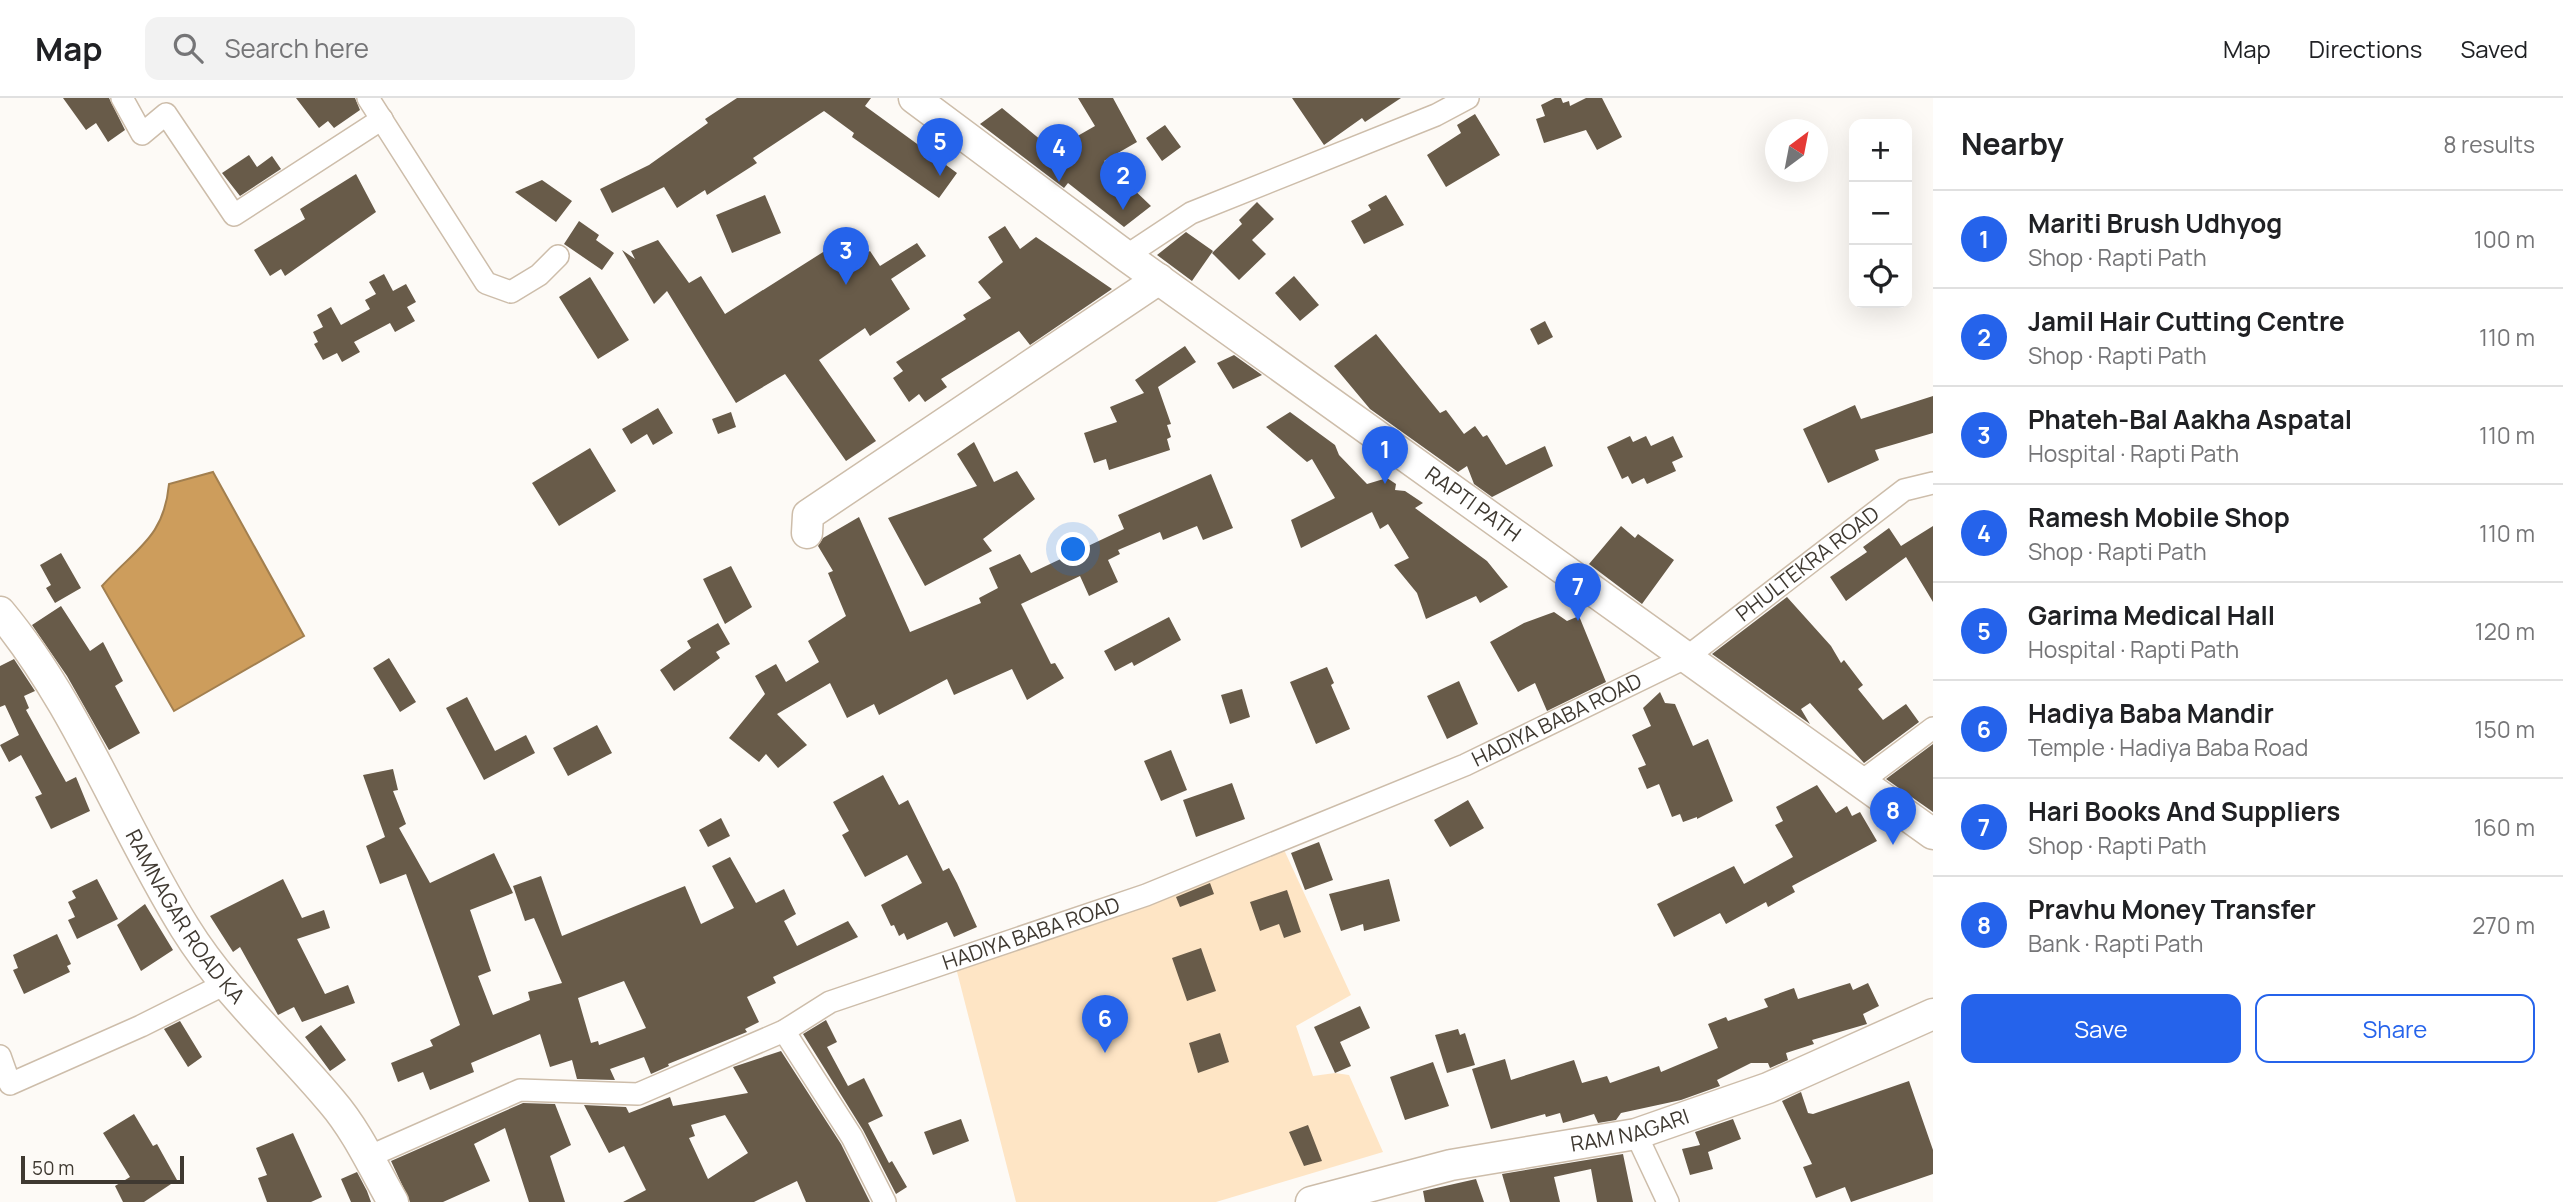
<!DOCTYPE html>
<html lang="en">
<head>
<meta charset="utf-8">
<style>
	:root { --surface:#fff; --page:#f2f2f2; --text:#202124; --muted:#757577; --line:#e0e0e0; --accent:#2563eb }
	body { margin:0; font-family:Manrope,sans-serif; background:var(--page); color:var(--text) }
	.controls { position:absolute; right:21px; top:21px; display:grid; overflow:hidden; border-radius:14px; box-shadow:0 7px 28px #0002 }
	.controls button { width:63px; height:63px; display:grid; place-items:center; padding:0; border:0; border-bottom:2px solid var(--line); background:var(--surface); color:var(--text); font:35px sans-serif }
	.compass { position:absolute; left:1765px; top:21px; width:63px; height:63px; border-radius:50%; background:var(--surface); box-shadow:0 7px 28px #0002; rotate:32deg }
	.scale { position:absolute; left:21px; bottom:18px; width:163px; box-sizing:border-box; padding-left:7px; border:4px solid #3f3931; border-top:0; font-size:19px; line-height:24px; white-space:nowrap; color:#3f3931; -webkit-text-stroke:5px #fdfaf6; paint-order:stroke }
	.you { position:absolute; left:1074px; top:452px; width:24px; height:24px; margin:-18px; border:5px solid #fff; border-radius:50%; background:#1a73e8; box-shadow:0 0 0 10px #1a73e833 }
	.badge { display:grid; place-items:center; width:46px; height:46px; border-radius:50%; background:var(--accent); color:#fff; font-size:23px; font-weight:700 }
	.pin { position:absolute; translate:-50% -58px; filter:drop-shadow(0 2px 4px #0008) }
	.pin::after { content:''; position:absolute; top:37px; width:24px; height:21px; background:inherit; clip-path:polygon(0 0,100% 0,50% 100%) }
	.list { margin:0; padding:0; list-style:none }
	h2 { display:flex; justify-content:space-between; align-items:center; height:91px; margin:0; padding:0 28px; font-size:30px }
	h2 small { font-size:23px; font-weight:400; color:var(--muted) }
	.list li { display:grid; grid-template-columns:46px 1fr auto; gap:21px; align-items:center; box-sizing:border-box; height:98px; padding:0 28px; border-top:2px solid var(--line) }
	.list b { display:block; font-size:26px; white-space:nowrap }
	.list p { margin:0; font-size:23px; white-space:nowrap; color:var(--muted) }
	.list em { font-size:23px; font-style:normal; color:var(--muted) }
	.actions { display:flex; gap:14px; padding:21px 28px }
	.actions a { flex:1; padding:16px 0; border:2px solid var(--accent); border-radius:14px; text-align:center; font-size:24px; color:var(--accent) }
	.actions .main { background:var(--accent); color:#fff }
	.icon { flex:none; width:38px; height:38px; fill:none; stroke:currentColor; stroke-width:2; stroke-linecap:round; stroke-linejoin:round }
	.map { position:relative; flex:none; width:1933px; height:1104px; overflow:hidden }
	header { display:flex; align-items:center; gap:42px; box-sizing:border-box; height:98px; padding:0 35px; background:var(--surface); border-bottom:2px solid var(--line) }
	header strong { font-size:33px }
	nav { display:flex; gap:38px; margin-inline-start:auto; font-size:24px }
	.search { width:490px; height:63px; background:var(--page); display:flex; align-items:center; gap:18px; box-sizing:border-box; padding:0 24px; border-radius:14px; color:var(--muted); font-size:26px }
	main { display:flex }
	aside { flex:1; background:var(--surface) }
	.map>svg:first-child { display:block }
	.green { fill:#fee5c5 }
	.water { fill:#cd9d5c; stroke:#a27f4f; stroke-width:2 }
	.building { fill:#685b49; fill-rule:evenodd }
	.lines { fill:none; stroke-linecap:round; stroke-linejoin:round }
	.street-casing { stroke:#cdbdaa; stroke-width:24 }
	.secondary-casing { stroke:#cdbdaa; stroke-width:33 }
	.street { stroke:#fff; stroke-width:21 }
	.secondary { stroke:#fff; stroke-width:30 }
	.labels { text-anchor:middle; stroke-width:7; stroke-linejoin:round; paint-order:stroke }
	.street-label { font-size:21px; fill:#3f3931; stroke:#fdfaf6 }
</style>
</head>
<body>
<header>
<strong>Map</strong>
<div class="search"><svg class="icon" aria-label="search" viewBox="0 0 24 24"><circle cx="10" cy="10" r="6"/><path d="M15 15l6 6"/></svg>Search here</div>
<nav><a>Map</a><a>Directions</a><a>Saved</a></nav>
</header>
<main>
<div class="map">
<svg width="1933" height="1104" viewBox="0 0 1933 1104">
	<rect width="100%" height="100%" fill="#fdfaf6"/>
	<path class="green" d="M 1280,743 L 1351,897 L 1296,928 L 1313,978 L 1335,975 L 1349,977 L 1383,1054 L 1216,1104 L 1016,1104 L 954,862 Z"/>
	<path class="water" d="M 213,374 L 304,538 L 174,613 L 102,488 C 136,450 164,440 169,386 Z"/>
	<path class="building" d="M 63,0 L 109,0 L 125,32 L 108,44 L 96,25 L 86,32 Z
		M 296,0 L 355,0 L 360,12 L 334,30 L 328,23 L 319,30 Z
		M 737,0 L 871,0 L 865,8 L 957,75 L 939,100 L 852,39 L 854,35 L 824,13 L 753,60 L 757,65 L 707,97 L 705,92 L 677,110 L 664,89 L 612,115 L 600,91 L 649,67 L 708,25 L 705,21 Z
		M 1078,0 L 1113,0 L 1137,44 L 1104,63 L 1151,108 L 1124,129 L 1068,85 L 1064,90 L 980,26 L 1002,10 L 1053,52 L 1095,28 Z
		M 1292,0 L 1401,0 L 1365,24 L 1362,20 L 1324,47 Z
		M 1555,0 L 1561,0 L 1563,5 L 1569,3 L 1570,8 L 1586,0 L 1602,0 L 1622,39 L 1597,52 L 1586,32 L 1544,45 L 1536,21 L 1545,18 L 1541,7 Z
		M 1475,16 L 1500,57 L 1446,89 L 1427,57 L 1461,35 L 1457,27 Z
		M 1165,27 L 1181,49 L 1162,63 L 1146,40 Z
		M 249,57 L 257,69 L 272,58 L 281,71 L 240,98 L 222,75 Z
		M 356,76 L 376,114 L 285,178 L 281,171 L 270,178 L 254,152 L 305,121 L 300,111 Z
		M 542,82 L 572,103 L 556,124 L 515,94 Z
		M 765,97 L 781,135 L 732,155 L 716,117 Z
		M 1386,97 L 1404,127 L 1364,146 L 1351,123 L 1371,112 L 1368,107 Z
		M 1257,104 L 1274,121 L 1252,142 L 1266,156 L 1239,182 L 1212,155 L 1242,126 L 1239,122 Z
		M 579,123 L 599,137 L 596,142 L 614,155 L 602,172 L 564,146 Z
		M 1005,128 L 1020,151 L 1036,139 L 1112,191 L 1030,247 L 1019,233 L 941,281 L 947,289 L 925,304 L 919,296 L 909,304 L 893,280 L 903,273 L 896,264 L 966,221 L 963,217 L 991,200 L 978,184 L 1003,164 L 988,139 Z
		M 1186,134 L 1213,153 L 1192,183 L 1157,157 Z
		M 658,142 L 689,185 L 701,178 L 725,216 L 839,144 L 849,161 L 852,159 L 855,163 L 870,153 L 880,168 L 917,145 L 926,158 L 891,181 L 910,211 L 870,238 L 865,230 L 819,262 L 876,343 L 846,363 L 785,276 L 736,305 L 667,193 L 654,206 L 622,152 L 635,161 L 631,153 Z
		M 384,176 L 393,193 L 406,186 L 416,204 L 407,209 L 415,223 L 395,234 L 390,225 L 354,244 L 360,254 L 342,264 L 337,255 L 323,262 L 314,246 L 318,244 L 313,234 L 323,229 L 317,217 L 331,209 L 341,227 L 370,211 L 365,202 L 376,196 L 369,184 Z
		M 1294,178 L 1319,207 L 1300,223 L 1275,195 Z
		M 590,179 L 629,242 L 598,261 L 559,199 Z
		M 1545,223 L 1553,239 L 1538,247 L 1530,231 Z
		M 1376,236 L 1440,315 L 1446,312 L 1464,336 L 1475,328 L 1483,339 L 1487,337 L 1506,367 L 1545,348 L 1553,368 L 1492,399 L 1474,386 L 1467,368 L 1458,374 L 1370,311 L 1334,268 Z
		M 1185,248 L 1196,264 L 1158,289 L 1171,326 L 1167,327 L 1171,339 L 1167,341 L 1170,352 L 1109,372 L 1106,361 L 1094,365 L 1084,335 L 1117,324 L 1110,309 L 1144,295 L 1135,282 Z
		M 1234,257 L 1262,277 L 1233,291 L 1217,265 Z
		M 1933,298 L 1933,335 L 1875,352 L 1879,362 L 1828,385 L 1803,331 L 1855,307 L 1861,321 Z
		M 658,310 L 673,335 L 653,347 L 647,336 L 631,346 L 622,331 Z
		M 731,314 L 736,329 L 718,336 L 712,321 Z
		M 1290,314 L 1335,347 L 1339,357 L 1367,386 L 1387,380 L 1396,386 L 1395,392 L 1405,393 L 1423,405 L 1415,410 L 1487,463 L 1508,489 L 1480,505 L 1476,498 L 1426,521 L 1417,495 L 1394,467 L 1409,460 L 1388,426 L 1380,431 L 1372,414 L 1301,450 L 1291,422 L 1335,400 L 1312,361 L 1307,364 L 1266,329 Z
		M 1630,338 L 1633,344 L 1646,338 L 1651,348 L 1673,338 L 1683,359 L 1672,364 L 1676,373 L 1647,386 L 1644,380 L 1632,386 L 1628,378 L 1622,381 L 1607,349 Z
		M 974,344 L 994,384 L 1017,373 L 1035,401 L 983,441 L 992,453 L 925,488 L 888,420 L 977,388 L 957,356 Z
		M 590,350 L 616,393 L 559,428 L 532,385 Z
		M 1211,376 L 1233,430 L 1203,442 L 1197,428 L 1163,442 L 1160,434 L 1118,452 L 1120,456 L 1108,462 L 1118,484 L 1089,498 L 1080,478 L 1021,506 L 1051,566 L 1055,565 L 1064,580 L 1027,602 L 1012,571 L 954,597 L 947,581 L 879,617 L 874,606 L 847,620 L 830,585 L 777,616 L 807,647 L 778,670 L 766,656 L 759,664 L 729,640 L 765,596 L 755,578 L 776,566 L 786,584 L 819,564 L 808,543 L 846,518 L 828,475 L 833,473 L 818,448 L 823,440 L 859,419 L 910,534 L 981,505 L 979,500 L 998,490 L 989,470 L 1020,456 L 1031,475 L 1124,431 L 1118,417 Z
		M 1621,428 L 1635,440 L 1638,436 L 1674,462 L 1642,506 L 1589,466 Z
		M 1933,428 L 1933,504 L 1906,459 L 1846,503 L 1830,479 L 1867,454 L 1863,449 L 1889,430 L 1901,448 Z
		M 61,455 L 81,490 L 55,505 L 46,490 L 51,487 L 40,467 Z
		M 731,468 L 752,509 L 725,526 L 703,481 Z
		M 1787,499 L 1831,548 L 1841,565 L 1844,562 L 1863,587 L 1858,591 L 1883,622 L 1906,606 L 1919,624 L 1864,665 L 1810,605 L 1801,611 L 1810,626 L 1712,556 Z
		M 61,508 L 90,553 L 103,544 L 123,583 L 115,588 L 140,635 L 109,652 L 67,578 L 32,527 Z
		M 1554,514 L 1567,523 L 1579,518 L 1606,584 L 1547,613 L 1535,585 L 1518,594 L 1490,544 L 1524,525 Z
		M 1169,519 L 1181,542 L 1134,568 L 1132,564 L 1115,573 L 1104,553 Z
		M 718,525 L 730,546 L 716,554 L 720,560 L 674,593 L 660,572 L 691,550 L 687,543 Z
		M 389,560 L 416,604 L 400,614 L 373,570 Z
		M 14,561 L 35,593 L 24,598 L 29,610 L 26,612 L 66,684 L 76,679 L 90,713 L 51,731 L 35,699 L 42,696 L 21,657 L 9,664 L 0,647 L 19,637 L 5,607 L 0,609 L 0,568 Z
		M 1327,569 L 1334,585 L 1331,587 L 1350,631 L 1316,646 L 1290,584 Z
		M 1459,583 L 1478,626 L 1447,641 L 1427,598 Z
		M 1242,591 L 1250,619 L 1230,626 L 1221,597 Z
		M 1660,594 L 1665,605 L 1675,606 L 1693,648 L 1708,641 L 1733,703 L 1697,721 L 1697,719 L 1683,724 L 1680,716 L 1672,719 L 1659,686 L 1647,691 L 1638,670 L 1646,667 L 1632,637 L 1651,628 L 1643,610 Z
		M 467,599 L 495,653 L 526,637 L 535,655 L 484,682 L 446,610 Z
		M 597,627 L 612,655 L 568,678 L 553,650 Z
		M 1933,646 L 1933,714 L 1886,681 Z
		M 1171,652 L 1187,692 L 1161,703 L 1144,663 Z
		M 393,671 L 398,692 L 393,693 L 406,726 L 399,730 L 430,785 L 494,755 L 513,795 L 470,812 L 491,873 L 478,878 L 493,917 L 530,902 L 528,894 L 562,885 L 534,820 L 525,823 L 513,788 L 541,778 L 562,838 L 685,788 L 701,826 L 734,810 L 712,768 L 730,759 L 756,805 L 784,791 L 796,816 L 784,823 L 797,848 L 848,823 L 858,839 L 773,879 L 776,885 L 747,899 L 759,924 L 745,931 L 747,934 L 668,966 L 669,968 L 651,976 L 644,959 L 610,971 L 615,982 L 577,981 L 572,962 L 550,969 L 540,936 L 471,965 L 474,974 L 430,992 L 423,974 L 398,984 L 391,965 L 433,948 L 430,942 L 460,927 L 406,776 L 380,786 L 366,748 L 385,739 L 363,677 ZM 624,883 L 646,930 L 599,947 L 598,943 L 591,945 L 578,900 Z
		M 883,677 L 899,707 L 908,702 L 943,773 L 949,770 L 957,785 L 977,829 L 954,839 L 947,824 L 907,842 L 904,835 L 899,838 L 894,827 L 891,828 L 881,807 L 922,785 L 907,757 L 865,779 L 842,737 L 849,733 L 833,704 Z
		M 1232,685 L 1245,721 L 1196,739 L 1183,702 Z
		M 1817,687 L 1836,715 L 1847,708 L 1852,718 L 1860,714 L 1877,743 L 1792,788 L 1795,794 L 1768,809 L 1766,804 L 1726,826 L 1720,815 L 1674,839 L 1657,806 L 1734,768 L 1744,786 L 1793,759 L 1775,727 L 1783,723 L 1776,709 Z
		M 1468,702 L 1484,730 L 1450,749 L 1434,722 Z
		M 721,720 L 730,738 L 708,749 L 699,732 Z
		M 1319,744 L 1333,782 L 1305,792 L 1291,755 Z
		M 97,781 L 118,821 L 77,841 L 68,822 L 75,819 L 68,804 L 76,800 L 72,793 Z
		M 283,781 L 302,820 L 324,812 L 330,830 L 297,841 L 325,896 L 348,887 L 355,905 L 302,924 L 294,909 L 278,917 L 240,849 L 233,854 L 210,818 Z
		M 1389,781 L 1400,823 L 1364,833 L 1363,826 L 1341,833 L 1329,796 Z
		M 1210,785 L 1214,796 L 1180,809 L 1176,799 Z
		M 1287,792 L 1301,834 L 1284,840 L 1279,826 L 1260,833 L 1250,804 Z
		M 145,806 L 173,852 L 141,873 L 117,827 Z
		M 57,836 L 71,866 L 67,868 L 70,874 L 24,896 L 13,872 L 18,870 L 13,857 Z
		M 1201,850 L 1216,893 L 1187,903 L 1172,860 Z
		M 1850,885 L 1853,892 L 1868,885 L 1879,908 L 1863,916 L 1867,926 L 1812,942 L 1814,946 L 1786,955 L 1788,962 L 1770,970 L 1768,965 L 1751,965 L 1717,982 L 1720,988 L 1681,1002 L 1621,1015 L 1616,1022 L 1598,1025 L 1594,1016 L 1563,1025 L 1560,1015 L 1546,1019 L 1545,1016 L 1491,1031 L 1472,971 L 1505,961 L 1511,982 L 1574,962 L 1582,985 L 1607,978 L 1610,985 L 1659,968 L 1661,974 L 1718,950 L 1708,926 L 1726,919 L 1728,923 L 1768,909 L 1764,901 L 1794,890 L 1798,901 Z
		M 1360,908 L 1370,930 L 1340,944 L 1351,968 L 1335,975 L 1314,929 Z
		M 826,922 L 837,944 L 827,949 L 848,988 L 864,980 L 883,1018 L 868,1025 L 889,1065 L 892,1063 L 907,1089 L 896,1096 L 863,1032 L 803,936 Z
		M 180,923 L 202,959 L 188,969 L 164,931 Z
		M 321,927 L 346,962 L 330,973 L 305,939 Z
		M 1458,931 L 1460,937 L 1465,935 L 1475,967 L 1447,975 L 1435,937 Z
		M 1220,935 L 1229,964 L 1198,975 L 1189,945 Z
		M 781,953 L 841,1046 L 870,1104 L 806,1104 L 797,1083 L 754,1104 L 623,1104 L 646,1092 L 624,1048 L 609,1055 L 584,1007 L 626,1009 L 629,1015 L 670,999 L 673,1008 L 748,995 L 733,969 ZM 725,1017 L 748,1055 L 708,1081 L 689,1040 L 695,1038 L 691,1027 Z
		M 1433,964 L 1449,1008 L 1405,1022 L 1390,979 Z
		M 1909,983 L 1933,1052 L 1933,1076 L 1851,1104 L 1845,1089 L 1816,1100 L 1803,1069 L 1812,1066 L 1782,1003 L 1801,994 L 1808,1015 L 1813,1016 Z
		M 523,1005 L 555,1006 L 571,1047 L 550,1058 L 565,1104 L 529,1104 L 505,1030 L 474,1046 L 490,1083 L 443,1104 L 410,1104 L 391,1063 Z
		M 134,1016 L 153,1048 L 157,1046 L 177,1082 L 144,1104 L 123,1104 L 115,1088 L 130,1079 L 103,1035 Z
		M 961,1021 L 969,1043 L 933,1057 L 924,1034 Z
		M 1733,1021 L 1741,1041 L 1708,1054 L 1713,1071 L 1690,1077 L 1682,1051 L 1700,1047 L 1695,1034 Z
		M 1308,1027 L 1322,1063 L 1304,1068 L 1289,1034 Z
		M 293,1035 L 322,1099 L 311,1104 L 267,1104 L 258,1080 L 267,1077 L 256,1050 Z
		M 1623,1056 L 1633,1104 L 1597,1104 L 1591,1071 L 1554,1079 L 1560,1104 L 1510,1104 L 1502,1076 Z
		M 357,1074 L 367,1093 L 371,1104 L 351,1104 L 341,1081 Z
		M 1476,1081 L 1484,1104 L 1425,1104 L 1423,1093 Z"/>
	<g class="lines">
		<g class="street-casing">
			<g id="street">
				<path d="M 122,0 L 142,36 L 166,16 L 234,117 L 382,21"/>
				<path d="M 368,0 L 486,185 L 511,194 L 539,177 L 558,158"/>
				<path d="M 1126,158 L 1191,115 L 1436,17 L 1468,0"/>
				<path d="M 1862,683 L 1933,630"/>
				<path d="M 784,933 L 852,1039 L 885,1104"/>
				<path d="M 0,958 L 10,986 L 141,928 L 223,887"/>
				<path d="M 1636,1036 L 1668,1104"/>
				<path id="s1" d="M 368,1059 L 520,992 L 638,996 L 784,933 L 830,904 L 1146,797 L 1465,667 L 1687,559 L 1904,392 L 1933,385"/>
			</g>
		</g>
		<g class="secondary-casing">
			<g id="secondary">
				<path id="s2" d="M 914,0 L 1126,158 L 1933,736"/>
				<path d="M 807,435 L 808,417 L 1159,181"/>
				<path id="s3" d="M 0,514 C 77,606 122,729 185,830 C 226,896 283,945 332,1004 C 357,1033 374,1071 393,1104"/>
				<path id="s4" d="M 1311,1104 L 1451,1067 L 1636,1036 L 1768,990 L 1933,916"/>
			</g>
		</g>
		<use href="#street" class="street"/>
		<use href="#secondary" class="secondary"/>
	</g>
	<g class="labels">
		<g class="street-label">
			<text dy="7" stroke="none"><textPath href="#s2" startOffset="691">RAPTI PATH</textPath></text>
			<text dy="7" stroke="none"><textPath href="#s1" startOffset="1575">PHULTEKRA ROAD</textPath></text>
			<text dy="7" stroke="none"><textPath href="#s1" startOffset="1278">HADIYA BABA ROAD</textPath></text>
			<text dy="7" stroke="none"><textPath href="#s3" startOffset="357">RAMNAGAR ROAD KA</textPath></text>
			<text dy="7" stroke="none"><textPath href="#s1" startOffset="710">HADIYA BABA ROAD</textPath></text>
			<text dy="7" stroke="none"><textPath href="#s4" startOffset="327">RAM NAGARI</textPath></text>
		</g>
	</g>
</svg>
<div class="controls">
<button>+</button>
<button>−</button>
<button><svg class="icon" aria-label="locate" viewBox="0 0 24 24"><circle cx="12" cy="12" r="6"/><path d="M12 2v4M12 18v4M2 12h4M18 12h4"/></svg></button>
</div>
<svg class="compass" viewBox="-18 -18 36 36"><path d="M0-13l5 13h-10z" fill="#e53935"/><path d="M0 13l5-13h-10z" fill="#757577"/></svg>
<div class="scale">50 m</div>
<div class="you"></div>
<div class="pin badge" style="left:1385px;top:386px">1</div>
<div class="pin badge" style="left:1123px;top:112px">2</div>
<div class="pin badge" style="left:846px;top:187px">3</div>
<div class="pin badge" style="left:1059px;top:84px">4</div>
<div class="pin badge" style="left:940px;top:78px">5</div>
<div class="pin badge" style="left:1105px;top:955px">6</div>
<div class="pin badge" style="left:1578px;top:523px">7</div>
<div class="pin badge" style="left:1893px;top:747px">8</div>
</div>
<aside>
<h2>Nearby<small>8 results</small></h2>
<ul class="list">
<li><span class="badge">1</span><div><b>Mariti Brush Udhyog</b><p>Shop · Rapti Path</p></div><em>100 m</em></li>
<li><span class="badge">2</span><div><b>Jamil Hair Cutting Centre</b><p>Shop · Rapti Path</p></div><em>110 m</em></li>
<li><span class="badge">3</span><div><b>Phateh-Bal Aakha Aspatal</b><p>Hospital · Rapti Path</p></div><em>110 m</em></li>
<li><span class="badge">4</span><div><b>Ramesh Mobile Shop</b><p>Shop · Rapti Path</p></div><em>110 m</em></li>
<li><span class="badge">5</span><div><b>Garima Medical Hall</b><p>Hospital · Rapti Path</p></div><em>120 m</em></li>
<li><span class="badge">6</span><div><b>Hadiya Baba Mandir</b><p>Temple · Hadiya Baba Road</p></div><em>150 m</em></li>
<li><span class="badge">7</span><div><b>Hari Books And Suppliers</b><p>Shop · Rapti Path</p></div><em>160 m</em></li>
<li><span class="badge">8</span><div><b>Pravhu Money Transfer</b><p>Bank · Rapti Path</p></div><em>270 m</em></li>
</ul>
<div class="actions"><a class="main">Save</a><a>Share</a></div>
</aside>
</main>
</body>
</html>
